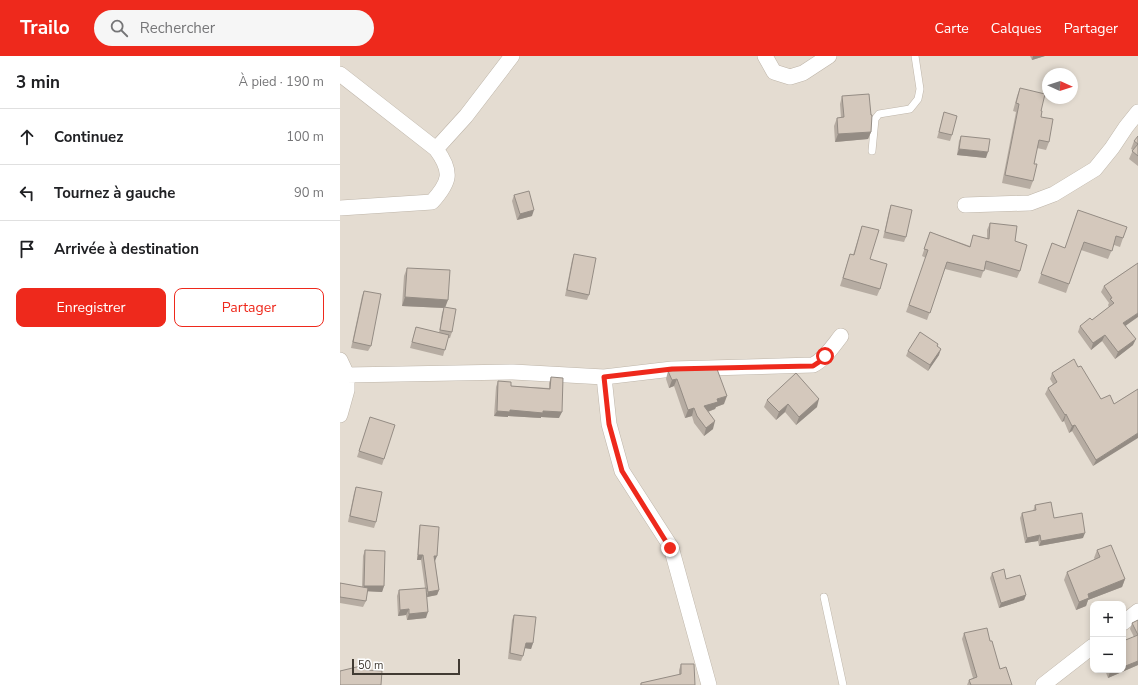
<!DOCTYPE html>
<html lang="fr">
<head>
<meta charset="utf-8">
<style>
	:root { --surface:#fff; --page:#f6f6f6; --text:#202124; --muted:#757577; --line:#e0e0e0; --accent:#ee291c }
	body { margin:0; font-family:"Nunito Sans",sans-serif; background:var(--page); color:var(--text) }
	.controls { position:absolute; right:12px; bottom:12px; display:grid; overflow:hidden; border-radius:8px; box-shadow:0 2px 6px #0003 }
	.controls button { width:36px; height:36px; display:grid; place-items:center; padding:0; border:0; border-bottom:1px solid var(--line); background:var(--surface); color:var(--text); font:20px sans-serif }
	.compass { position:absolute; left:702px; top:12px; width:36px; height:36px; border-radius:50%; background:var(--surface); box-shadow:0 2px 6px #0003; rotate:93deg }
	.scale { position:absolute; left:12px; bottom:10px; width:108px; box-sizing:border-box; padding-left:4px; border:2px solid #413b33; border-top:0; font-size:11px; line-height:14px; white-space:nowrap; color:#413b33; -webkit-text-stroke:3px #fff; paint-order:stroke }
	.stop { position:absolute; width:12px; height:12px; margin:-9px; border:3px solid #ee291c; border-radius:50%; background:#fff }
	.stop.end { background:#ee291c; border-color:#fff; box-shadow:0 1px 4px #0008 }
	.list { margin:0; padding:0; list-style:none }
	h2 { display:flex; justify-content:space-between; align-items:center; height:52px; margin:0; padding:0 16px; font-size:17px }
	h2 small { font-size:13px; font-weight:400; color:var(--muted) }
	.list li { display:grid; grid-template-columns:26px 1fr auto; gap:12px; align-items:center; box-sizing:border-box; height:56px; padding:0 16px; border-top:1px solid var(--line) }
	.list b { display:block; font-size:15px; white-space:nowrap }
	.list em { font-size:13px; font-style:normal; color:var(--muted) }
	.actions { display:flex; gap:8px; padding:12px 16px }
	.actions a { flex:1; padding:9px 0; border:1px solid var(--accent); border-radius:8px; text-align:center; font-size:14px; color:var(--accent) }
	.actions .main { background:var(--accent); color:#fff }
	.icon { flex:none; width:22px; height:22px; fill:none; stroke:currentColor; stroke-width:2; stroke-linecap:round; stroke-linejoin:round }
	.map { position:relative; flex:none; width:798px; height:629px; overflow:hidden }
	header { display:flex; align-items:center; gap:24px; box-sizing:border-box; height:56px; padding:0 20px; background:var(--accent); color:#fff }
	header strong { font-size:19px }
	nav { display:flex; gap:22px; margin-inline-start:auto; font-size:14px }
	.search { width:280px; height:36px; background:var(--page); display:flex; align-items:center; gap:10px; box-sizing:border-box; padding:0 14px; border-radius:22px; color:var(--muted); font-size:15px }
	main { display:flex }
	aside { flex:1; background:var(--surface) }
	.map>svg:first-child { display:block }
	.residential { fill:#e4dcd1; fill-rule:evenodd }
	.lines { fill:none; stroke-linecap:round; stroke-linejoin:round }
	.service-casing { stroke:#beb5a9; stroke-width:8 }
	.minor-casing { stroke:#beb5a9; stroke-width:16 }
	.service { stroke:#fff; stroke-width:7 }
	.minor { stroke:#fff; stroke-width:15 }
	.wall { fill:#b6aca2 }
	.shaded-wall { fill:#948c84 }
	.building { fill:#d4c8bc; stroke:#948c84 }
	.route { stroke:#ee291c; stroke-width:5 }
</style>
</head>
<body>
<header>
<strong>Trailo</strong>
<div class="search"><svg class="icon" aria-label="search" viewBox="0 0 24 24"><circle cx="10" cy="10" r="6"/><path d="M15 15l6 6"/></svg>Rechercher</div>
<nav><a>Carte</a><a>Calques</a><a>Partager</a></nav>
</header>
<main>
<aside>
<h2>3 min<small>À pied · 190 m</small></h2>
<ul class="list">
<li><svg class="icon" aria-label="ahead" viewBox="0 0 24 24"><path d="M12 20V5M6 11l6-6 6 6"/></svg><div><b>Continuez</b></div><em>100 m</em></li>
<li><svg class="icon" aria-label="left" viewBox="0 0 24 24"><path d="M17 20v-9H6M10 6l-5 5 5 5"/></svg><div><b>Tournez à gauche</b></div><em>90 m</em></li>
<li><svg class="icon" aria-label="arrive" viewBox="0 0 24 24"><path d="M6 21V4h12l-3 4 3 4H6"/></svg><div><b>Arrivée à destination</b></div></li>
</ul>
<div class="actions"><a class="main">Enregistrer</a><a>Partager</a></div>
</aside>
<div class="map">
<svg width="798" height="629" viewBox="0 0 798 629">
	<rect width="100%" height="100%" fill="#f0ebe3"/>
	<path class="residential" d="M 0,0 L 798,0 L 798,629 L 0,629 ZM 708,18 L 732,18 L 732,42 L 708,42 ZM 753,548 L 783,548 L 783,614 L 753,614 Z"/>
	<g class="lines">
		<g class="service-casing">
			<path id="service" d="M 532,95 L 535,63 L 539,58 L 570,53 L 578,43 L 580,33 L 575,0
				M 484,541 L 503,629"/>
		</g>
		<g class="minor-casing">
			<path id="minor" d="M 425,0 L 434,16 L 450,21 L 463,17 L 489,0
				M 0,18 L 96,93 C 113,116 110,126 92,146 L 0,152
				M 96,93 L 126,60 L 172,0
				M 625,149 L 690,147 L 714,138 L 755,113 L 772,92 L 786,71 L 798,56
				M 0,304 L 7,319 L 7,334 L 0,359
				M 7,319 L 173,316 L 264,321 L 332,313 L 473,309 C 485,303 493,290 501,280
				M 264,321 L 269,368 L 282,415 L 331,491 L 369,629
				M 783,567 L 798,555
				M 703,629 L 753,590"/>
		</g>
		<use href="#service" class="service"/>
		<use href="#minor" class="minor"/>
	</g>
	<path class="wall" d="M 690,0 L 705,0 L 692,4 Z
		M 680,32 L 701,55 L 701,61 L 709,86 L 706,94 L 697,92 L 694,108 L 693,125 L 690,133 L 662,127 L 676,56 L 673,55 L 677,40 Z
		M 502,40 L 531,59 L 531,76 L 528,83 L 495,86 L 494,70 L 497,62 L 501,62 L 500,48 Z
		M 604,56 L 612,79 L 610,85 L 597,82 Z
		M 621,80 L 646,102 L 617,99 L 619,85 Z
		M 798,80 L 798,110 L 789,103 L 793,94 L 791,93 L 794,85 Z
		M 174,139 L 192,160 L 177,164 L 172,145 Z
		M 551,149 L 566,181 L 564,186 L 543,182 L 549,155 Z
		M 738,154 L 783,182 L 780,191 L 774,189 L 768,203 L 741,194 L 726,237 L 698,227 L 712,187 L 725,192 Z
		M 650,167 L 675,185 L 680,215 L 677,222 L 644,213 L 641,222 L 605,213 L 587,264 L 566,256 L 586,202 L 582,200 L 590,176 L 630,190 L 633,179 L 647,183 L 647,174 Z
		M 522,170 L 530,203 L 540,233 L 537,240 L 500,230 L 510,198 L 513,199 Z
		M 234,198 L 249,239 L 247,244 L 225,240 L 232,204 Z
		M 798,207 L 786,270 L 793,289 L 775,303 L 762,285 L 751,294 L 738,276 L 740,270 L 752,264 L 769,251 L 768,249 L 769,247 L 761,236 L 764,230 Z
		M 67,212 L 105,251 L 112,276 L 110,282 L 108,282 L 103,300 L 70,292 L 76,271 L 99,277 L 102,257 L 104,252 L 62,250 L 64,220 Z
		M 24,235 L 31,290 L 28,295 L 11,292 L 22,240 Z
		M 598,288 L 597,291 L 599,299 L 588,315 L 566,300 L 568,295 Z
		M 738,311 L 761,343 L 774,348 L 798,333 L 753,410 L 732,375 L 729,377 L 724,365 L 722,366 L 705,338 L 708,332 L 713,328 L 710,323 L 712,317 Z
		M 328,315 L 384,348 L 376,351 L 375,353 L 368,356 L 373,373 L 364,380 L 354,367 L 352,360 L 345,362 L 334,330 L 329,332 L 326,323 Z
		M 211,321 L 219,362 L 201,361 L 201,362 L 168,360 L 168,361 L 154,360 L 156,331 L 158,325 L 171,330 L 209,332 L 209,327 Z
		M 427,344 L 477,351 L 456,369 L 445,356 L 436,364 L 424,351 Z
		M 28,367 L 44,403 L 42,409 L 17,401 Z
		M 16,431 L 36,466 L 34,472 L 8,466 L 14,437 Z
		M 695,449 L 714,462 L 743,482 L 699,490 L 698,485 L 685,487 L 680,462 L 682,457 L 693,455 Z
		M 80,469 L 95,505 L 99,534 L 97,539 L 87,541 L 86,562 L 67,564 L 66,559 L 58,560 L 57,540 L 59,534 L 85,532 L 81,504 L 77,504 L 79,474 Z
		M 25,494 L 44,530 L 42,536 L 27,535 L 26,545 L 23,551 L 0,547 L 0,527 L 22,531 L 23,500 Z
		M 757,494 L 785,523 L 782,531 L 748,544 L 746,550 L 736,554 L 724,524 L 727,516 L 755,504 L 754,502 Z
		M 652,517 L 666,523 L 686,539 L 684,544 L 659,552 L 650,522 Z
		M 174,559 L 193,587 L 191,593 L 185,592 L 183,600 L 181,605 L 168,603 L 172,564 Z
		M 798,564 L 798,609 L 768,622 L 765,614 L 783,614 L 794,581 L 790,573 L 792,567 Z
		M 624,577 L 650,585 L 660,613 L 672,629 L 627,629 L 629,624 L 633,622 L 622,583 Z
		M 341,608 L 355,629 L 300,629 L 301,627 L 339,619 L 339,614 Z"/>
	<path class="shaded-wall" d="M 693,0 L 705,0 L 692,4 Z
		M 531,76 L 528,83 L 495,86 L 498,78 Z
		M 619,93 L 648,96 L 646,102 L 617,99 Z
		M 194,154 L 192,160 L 177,164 L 180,158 Z
		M 65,241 L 108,244 L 105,252 L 62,250 Z
		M 798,257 L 798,261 L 781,273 L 783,267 Z
		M 765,279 L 762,285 L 751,294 L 753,287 Z
		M 796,283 L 793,289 L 775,303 L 778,296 Z
		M 601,293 L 599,299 L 588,315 L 590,309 Z
		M 337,323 L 334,330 L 329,332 L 332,324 Z
		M 387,340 L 384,348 L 376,351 L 375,353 L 361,358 L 364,350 L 377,343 Z
		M 479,343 L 477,351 L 456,369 L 459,361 Z
		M 448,348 L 445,356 L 436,364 L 439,356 Z
		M 354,352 L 352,360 L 345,362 L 348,354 Z
		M 170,354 L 203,355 L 222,356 L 219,362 L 201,361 L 201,362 L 168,360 L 168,361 L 154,360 L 157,355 Z
		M 726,358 L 724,365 L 722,366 L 725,359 Z
		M 375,365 L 373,373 L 364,380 L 366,372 Z
		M 735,369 L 732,375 L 729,377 L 732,370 Z
		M 798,377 L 798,382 L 753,410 L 756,404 Z
		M 745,477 L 743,482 L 699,490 L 701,485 Z
		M 700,479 L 698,485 L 685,487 L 687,482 Z
		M 78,499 L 83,499 L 81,504 L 77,504 Z
		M 94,500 L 97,500 L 95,505 L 92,505 Z
		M 785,523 L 782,531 L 748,544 L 746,550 L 736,554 L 739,546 L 748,538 Z
		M 24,530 L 44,530 L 42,536 L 22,535 Z
		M 99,534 L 97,539 L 87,541 L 88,536 Z
		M 686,539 L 684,544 L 659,552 L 661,547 Z
		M 69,553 L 66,559 L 58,560 L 60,554 Z
		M 88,556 L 86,562 L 67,564 L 69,558 Z
		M 186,587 L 193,587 L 191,593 L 184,592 Z
		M 798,605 L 798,609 L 768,622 L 770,616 L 775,614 L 783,614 L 783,611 Z"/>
	<path class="building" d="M 680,32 L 705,38 L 701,55 L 702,55 L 701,61 L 713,63 L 709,86 L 699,84 L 694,108 L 697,108 L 693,125 L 665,119 L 679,48 L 676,47 Z
		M 529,38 L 531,59 L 532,59 L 531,76 L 498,78 L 497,62 L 504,61 L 502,40 Z
		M 604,56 L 617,60 L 612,79 L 599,76 Z
		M 621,80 L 650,83 L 648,96 L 619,93 Z
		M 798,80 L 798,100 L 792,95 L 798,88 L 794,85 Z
		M 189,135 L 194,154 L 180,158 L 174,139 Z
		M 551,149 L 572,154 L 566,181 L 545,176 Z
		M 738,154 L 787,171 L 783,182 L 776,180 L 772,195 L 744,186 L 729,228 L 701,218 L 712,187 L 725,192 Z
		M 650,167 L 677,170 L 675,185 L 687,189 L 680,215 L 646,205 L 644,215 L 607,206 L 590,257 L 569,249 L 588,194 L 584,193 L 590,176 L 630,191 L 633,179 L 649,183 Z
		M 522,170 L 539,174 L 530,203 L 547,208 L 540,233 L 503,222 L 510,198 L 514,199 Z
		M 234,198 L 256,202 L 249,239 L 227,234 Z
		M 798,207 L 798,257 L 783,267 L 796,283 L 778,296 L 765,279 L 753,287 L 740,270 L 750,262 L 752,264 L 774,247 L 770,243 L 772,242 L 764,230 Z
		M 67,212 L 110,214 L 108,244 L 65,241 Z
		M 24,235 L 41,238 L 31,290 L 13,286 Z
		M 104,251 L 116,253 L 112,276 L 100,274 Z
		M 76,271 L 109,279 L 105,294 L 72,286 Z
		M 580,276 L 598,288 L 597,290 L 601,293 L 590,309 L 568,295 Z
		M 734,303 L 738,311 L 741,310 L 761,343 L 770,339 L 774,348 L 798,333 L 798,377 L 756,404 L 735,369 L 732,370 L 726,358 L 725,359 L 708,332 L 717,326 L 712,317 Z
		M 377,313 L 387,340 L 377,343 L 378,346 L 364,350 L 375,365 L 366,372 L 357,360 L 354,352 L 348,354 L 337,323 L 332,324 L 328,315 Z
		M 456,317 L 479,343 L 459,361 L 448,348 L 439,356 L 427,344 Z
		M 211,321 L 223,322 L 222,356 L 203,355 L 203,357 L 170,354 L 170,356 L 157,355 L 158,325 L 171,326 L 171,330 L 210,333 Z
		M 30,361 L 55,369 L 44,403 L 19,395 Z
		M 16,431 L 42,436 L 36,466 L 10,460 Z
		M 711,446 L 714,462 L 742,457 L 745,477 L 701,485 L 700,479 L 687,482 L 682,457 L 696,454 L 695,449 Z
		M 80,469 L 99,471 L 97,500 L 94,500 L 99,534 L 88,536 L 83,499 L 78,499 Z
		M 771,489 L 785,523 L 748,538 L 749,542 L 739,546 L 727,516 L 760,501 L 757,494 Z
		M 25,494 L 45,495 L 44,530 L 24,530 Z
		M 664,513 L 666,523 L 680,519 L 686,539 L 661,547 L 652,517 Z
		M 0,527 L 28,532 L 26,545 L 0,541 Z
		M 86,532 L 88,556 L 69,558 L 69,553 L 60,554 L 59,534 Z
		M 174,559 L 196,561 L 193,587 L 186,587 L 183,600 L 170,597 Z
		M 798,564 L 798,605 L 783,611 L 783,585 L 798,579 L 792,567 Z
		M 647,572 L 650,585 L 652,585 L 660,613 L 666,611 L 672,629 L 631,629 L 629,624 L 637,621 L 624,577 Z
		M 341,608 L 354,608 L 355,629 L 301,629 L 301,627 L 341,618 Z
		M 25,609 L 26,614 L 42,615 L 41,629 L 0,629 L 0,615 Z
		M 770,614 L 775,614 L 770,616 Z"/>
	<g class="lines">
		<path class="route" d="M 330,492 L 282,415 L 269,368 L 264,321 L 332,313 L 473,310 L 479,306 L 485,300"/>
	</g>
</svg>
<div class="controls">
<button>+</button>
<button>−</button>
</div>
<svg class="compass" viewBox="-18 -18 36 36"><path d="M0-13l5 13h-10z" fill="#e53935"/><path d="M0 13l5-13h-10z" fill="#757577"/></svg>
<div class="scale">50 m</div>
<div class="stop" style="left:485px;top:300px"></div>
<div class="stop end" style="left:330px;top:492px"></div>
</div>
</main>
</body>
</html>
